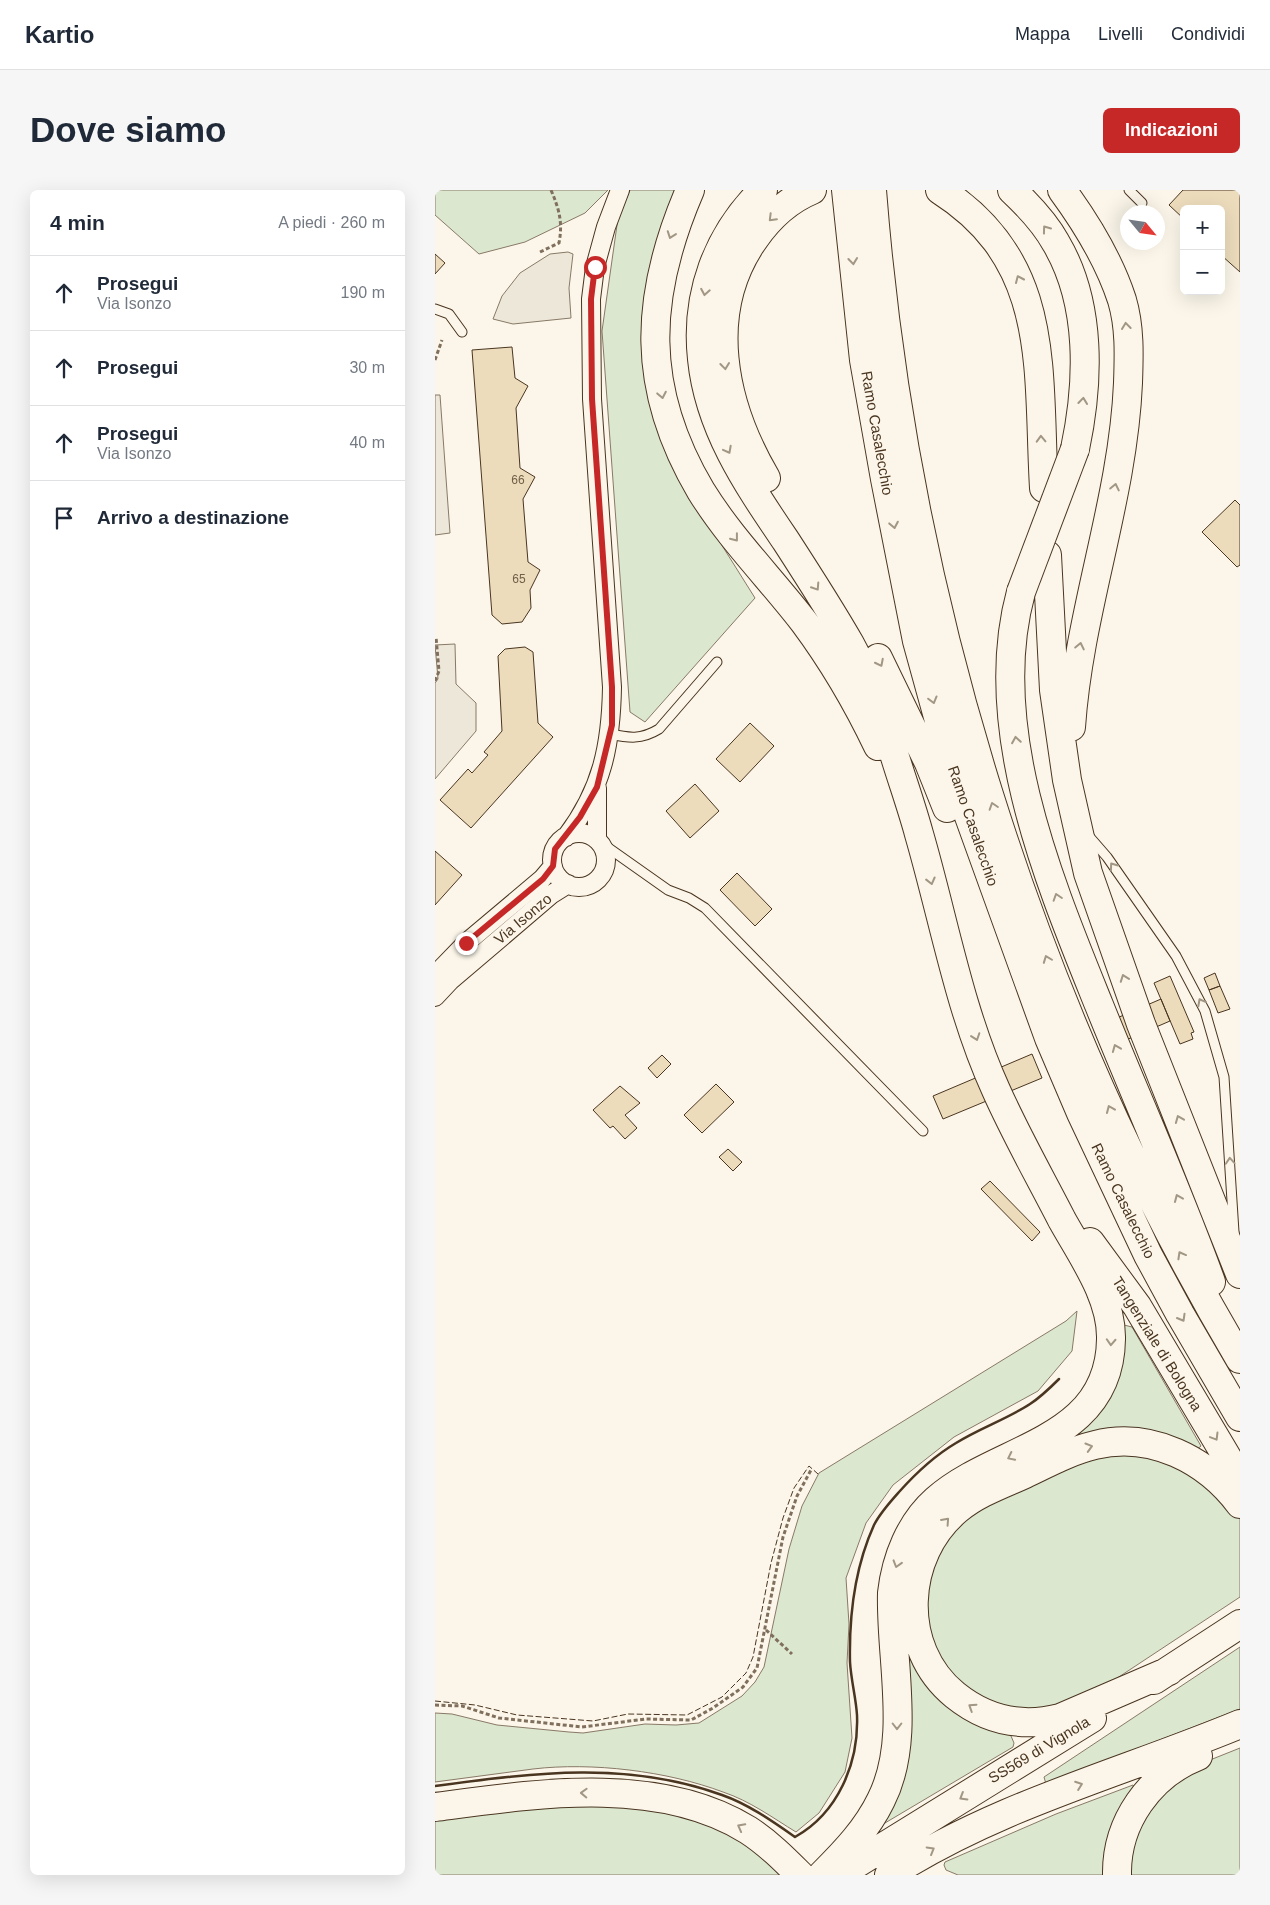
<!DOCTYPE html>
<html lang="it">
<head>
<meta charset="utf-8">
<style>
	:root { --surface:#fff; --page:#f6f6f7; --text:#1f2937; --muted:#747a83; --line:#e0e1e3; --accent:#c62828 }
	body { margin:0; font-family:Helvetica,sans-serif; background:var(--page); color:var(--text) }
	.controls { position:absolute; right:15px; top:15px; display:grid; overflow:hidden; border-radius:8px; box-shadow:0 5px 20px #0002 }
	.controls button { width:45px; height:45px; display:grid; place-items:center; padding:0; border:0; border-bottom:1px solid var(--line); background:var(--surface); color:var(--text); font:25px sans-serif }
	.compass { position:absolute; left:685px; top:15px; width:45px; height:45px; border-radius:50%; background:var(--surface); box-shadow:0 5px 20px #0002; rotate:119deg }
	.stop { position:absolute; width:15px; height:15px; margin:-11px; border:4px solid #c62828; border-radius:50%; background:#fff }
	.stop.end { background:#c62828; border-color:#fff; box-shadow:0 1px 5px #0008 }
	.list { margin:0; padding:0; list-style:none }
	h2 { display:flex; justify-content:space-between; align-items:center; height:65px; margin:0; padding:0 20px; font-size:21px }
	h2 small { font-size:16px; font-weight:400; color:var(--muted) }
	.list li { display:grid; grid-template-columns:32px 1fr auto; gap:15px; align-items:center; box-sizing:border-box; height:75px; padding:0 20px; border-top:1px solid var(--line) }
	.list b { display:block; font-size:19px; white-space:nowrap }
	.list p { margin:0; font-size:16px; white-space:nowrap; color:var(--muted) }
	.list em { font-size:16px; font-style:normal; color:var(--muted) }
	.icon { flex:none; width:28px; height:28px; fill:none; stroke:currentColor; stroke-width:2; stroke-linecap:round; stroke-linejoin:round }
	.map { position:relative; flex:none; width:805px; height:1685px; overflow:hidden; border-radius:8px }
	header { display:flex; align-items:center; gap:30px; box-sizing:border-box; height:70px; padding:0 25px; background:var(--surface); border-bottom:1px solid var(--line) }
	header strong { font-size:24px }
	nav { display:flex; gap:28px; margin-inline-start:auto; font-size:18px }
	.intro { display:flex; align-items:center; justify-content:space-between; box-sizing:border-box; height:120px; padding:0 30px }
	h1 { margin:0; font-size:35px }
	.button { padding:12px 22px; border-radius:8px; background:var(--accent); color:#fff; font-size:18px; font-weight:700 }
	main { display:flex; gap:30px; padding:0 30px }
	aside { flex:1; background:var(--surface); border-radius:8px; box-shadow:0 5px 20px #0002 }
	.map>svg:first-child { display:block }
	.green { fill:#dce7d0; stroke:#887966 }
	.parking { fill:#ede7d9; stroke:#887966 }
	.building { fill:#ecdcbc; stroke:#4a3520 }
	.lines { fill:none; stroke-linecap:round; stroke-linejoin:round }
	.lane-casing { stroke:#4a3520; stroke-width:11 }
	.street-casing { stroke:#4a3520; stroke-width:20 }
	.highway-casing { stroke:#4a3520; stroke-width:30 }
	.path { stroke:#7f6f5c; stroke-width:3; stroke-dasharray:4 2.5; stroke-linecap:butt }
	.lane { stroke:#fbf6e9; stroke-width:9 }
	.street { stroke:#fbf6e9; stroke-width:18 }
	.highway { stroke:#fbf6e9; stroke-width:28 }
	.highway-bridge-casing { stroke:#4a3520; stroke-width:30; stroke-linecap:butt }
	.highway-bridge { stroke:#fbf6e9; stroke-width:28 }
	.fence { stroke:#4a3520; stroke-width:1; stroke-dasharray:6 2.5; stroke-linecap:butt }
	.wall { stroke:#4a3520; stroke-width:2.5 }
	.oneway { stroke:#a29684 }
	.route { stroke:#c62828; stroke-width:6 }
	.labels { text-anchor:middle; stroke-width:4; stroke-linejoin:round; paint-order:stroke }
	.number-label { font-size:12px; fill:#725f47 }
	.street-label { font-size:15px; fill:#4a3520; stroke:#fbf6e9 }
</style>
</head>
<body>
<header>
<strong>Kartio</strong>
<nav><a>Mappa</a><a>Livelli</a><a>Condividi</a></nav>
</header>
<div class="intro"><h1>Dove siamo</h1><a class="button">Indicazioni</a></div>
<main>
<aside>
<h2>4 min<small>A piedi · 260 m</small></h2>
<ul class="list">
<li><svg class="icon" aria-label="ahead" viewBox="0 0 24 24"><path d="M12 20V5M6 11l6-6 6 6"/></svg><div><b>Prosegui</b><p>Via Isonzo</p></div><em>190 m</em></li>
<li><svg class="icon" aria-label="ahead" viewBox="0 0 24 24"><path d="M12 20V5M6 11l6-6 6 6"/></svg><div><b>Prosegui</b></div><em>30 m</em></li>
<li><svg class="icon" aria-label="ahead" viewBox="0 0 24 24"><path d="M12 20V5M6 11l6-6 6 6"/></svg><div><b>Prosegui</b><p>Via Isonzo</p></div><em>40 m</em></li>
<li><svg class="icon" aria-label="arrive" viewBox="0 0 24 24"><path d="M6 21V4h12l-3 4 3 4H6"/></svg><div><b>Arrivo a destinazione</b></div></li>
</ul>
</aside>
<div class="map">
<svg width="805" height="1685" viewBox="0 0 805 1685">
	<rect width="100%" height="100%" fill="#fbf6e9"/>
	<path class="green" d="M 0,0 L 173,0 L 150,23 L 90,52 L 44,64 L 0,25 Z
		M 195,0 L 243,0 L 211,107 L 271,330 L 320,408 L 210,532 L 195,522 L 167,141 L 183,28 Z
		M 642,1121 L 637,1161 L 603,1201 L 519,1247 L 458,1295 L 431,1333 L 411,1388 L 414,1434 L 412,1473 L 417,1548 L 410,1582 L 384,1623 L 361,1642 C 338,1628 315,1611 288,1602 C 232,1581 157,1572 98,1579 C 65,1583 33,1588 0,1592 L 0,1523 L 17,1524 L 62,1535 L 134,1542 L 148,1543 L 210,1534 L 241,1535 L 264,1533 L 307,1506 L 320,1492 L 329,1477 L 354,1359 L 367,1316 L 384,1283 L 631,1131 Z
		M 689,1135 L 697,1137 L 766,1256 L 761,1260 L 631,1253 Z
		M 659,1264 L 721,1266 L 791,1306 L 805,1325 L 805,1407 L 655,1506 L 590,1524 L 537,1505 L 503,1468 L 489,1419 L 495,1380 L 513,1346 L 541,1321 Z
		M 472,1448 L 576,1546 L 579,1553 L 578,1557 L 450,1633 L 449,1629 Z
		M 805,1457 L 805,1519 L 611,1594 L 609,1587 Z
		M 805,1558 L 805,1685 L 694,1685 L 698,1654 L 715,1614 L 760,1576 Z
		M 698,1595 L 699,1599 L 672,1685 L 523,1685 L 511,1680 L 509,1675 L 510,1672 L 621,1624 Z
		M 201,1614 L 296,1640 L 353,1685 L 0,1685 L 0,1627 L 60,1617 Z"/>
	<path class="parking" d="M 133,62 L 138,64 L 134,98 L 136,128 L 78,134 L 58,129 L 67,106 L 85,83 L 115,64 Z
		M 0,205 L 5,205 L 15,343 L 0,345 Z
		M 20,454 L 21,494 L 41,513 L 41,541 L 0,589 L 0,493 L 3,489 L 0,455 Z"/>
	<path class="building" d="M 748,0 L 805,0 L 805,82 L 786,65 L 786,19 L 749,19 L 749,29 L 734,15 Z
		M 0,64 L 10,73 L 0,84 Z
		M 77,157 L 80,188 L 93,196 L 81,218 L 85,278 L 100,287 L 88,309 L 93,372 L 105,380 L 95,400 L 96,418 L 87,432 L 67,434 L 57,425 L 37,160 Z
		M 800,310 L 805,315 L 805,375 L 802,377 L 767,342 Z
		M 90,457 L 98,462 L 103,533 L 118,547 L 36,638 L 5,610 L 33,579 L 37,583 L 53,565 L 49,562 L 67,541 L 63,466 L 70,459 Z
		M 315,533 L 339,556 L 305,592 L 281,569 Z
		M 260,594 L 284,621 L 255,648 L 231,621 Z
		M 0,661 L 27,685 L 0,715 Z
		M 302,683 L 337,719 L 320,736 L 285,700 Z
		M 780,783 L 785,796 L 774,800 L 769,788 Z
		M 735,786 L 759,842 L 756,843 L 758,849 L 745,854 L 719,793 Z
		M 785,796 L 795,819 L 783,823 L 774,800 Z
		M 726,809 L 735,831 L 684,853 L 675,831 Z
		M 597,864 L 607,888 L 508,929 L 498,906 Z
		M 227,865 L 236,874 L 222,888 L 213,878 Z
		M 281,894 L 299,912 L 267,943 L 249,925 Z
		M 185,896 L 205,913 L 190,925 L 202,938 L 190,949 L 178,936 L 175,938 L 158,920 Z
		M 293,959 L 307,972 L 298,981 L 284,967 Z
		M 555,991 L 605,1042 L 597,1051 L 546,999 Z"/>
	<g class="lines">
		<g class="lane-casing">
			<path id="lane" d="M 694,0 L 707,13
				M 0,119 L 14,124 L 27,142
				M 175,544 C 194,548 206,550 224,539 L 282,472
				M 652,644 L 672,667 L 741,766 L 770,821 L 789,887 L 799,1042
				M 165,652 L 233,700 L 254,708 L 270,718 L 488,941"/>
		</g>
		<g class="street-casing">
			<path id="street" d="M117 670a27 27 0 1 1 54 0a27 27 0 1 1-54 0Z
				M 131,647 C 167,599 176,556 177,497 L 157,209 L 156,109 L 160,77 L 171,37 L 185,0
				M 162,649 L 162,598
				M 0,785 L 31,753 L 107,689 L 118,676
				M 0,807 L 15,791 L 117,704 L 133,694"/>
		</g>
		<g class="highway-casing">
			<path id="highway" d="M 255,0 C 209,107 205,198 266,301 C 295,348 335,388 369,432 C 398,471 422,512 443,556
				M 328,0 C 282,45 260,105 267,169 C 274,239 313,295 351,351 C 373,385 395,419 415,454 C 436,492 447,526 460,567 C 468,593 477,618 484,644 C 509,730 524,819 561,900 C 581,945 605,987 627,1030 C 647,1066 677,1107 676,1149 C 675,1253 562,1256 501,1310 C 475,1333 461,1368 457,1403 C 455,1469 477,1549 446,1610 C 432,1639 410,1662 387,1685
				M 411,0 L 429,170 L 450,289 L 482,451 L 519,585 L 614,848 L 646,923 L 713,1065 L 745,1124 L 805,1227
				M 437,0 C 469,410 595,815 805,1169
				M 505,0 C 618,72 602,181 609,298
				M 577,0 C 594,16 610,33 621,53 C 657,114 654,193 640,259
				M 627,0 C 652,34 674,70 687,110 C 695,137 694,165 693,193 C 688,310 644,420 636,537
				M 331,288 C 288,215 267,122 320,48 C 334,28 353,10 377,0
				M 612,365 L 619,500 L 632,590 L 653,683 L 706,834 L 805,1084
				M 586,402 C 549,537 614,691 664,815 C 701,907 742,998 776,1092
				M 443,468 L 494,573 L 512,618
				M 655,1052 L 702,1116 L 805,1289
				M 734,1481 L 625,1528 C 586,1538 551,1530 520,1505 C 462,1458 467,1365 523,1319 C 542,1303 568,1294 590,1284 C 613,1273 635,1261 660,1255 C 716,1241 772,1270 805,1314
				M 719,1490 L 805,1434
				M 0,1617 C 99,1604 223,1584 313,1640 C 333,1653 349,1669 365,1685
				M 403,1685 L 657,1528
				M 454,1685 C 562,1615 687,1583 805,1534
				M 682,1685 C 681,1632 715,1585 763,1566"/>
		</g>
		<path class="path" d="M 105,62 L 124,53 C 128,32 124,19 116,0
			M 0,170 L 7,150
			M 0,491 L 4,481 L 1,447
			M 331,1440 L 357,1464
			M 0,1515 L 27,1516 L 64,1528 L 147,1537 L 211,1529 L 256,1530 L 278,1518 L 308,1497 L 322,1478 L 348,1347 L 362,1306 L 376,1280"/>
		<use href="#lane" class="lane"/>
		<use href="#street" class="street"/>
		<use href="#highway" class="highway"/>
		<g class="highway-bridge-casing">
			<path id="highway-bridge" d="M 586,402 L 640,259"/>
		</g>
		<use href="#highway-bridge" class="highway-bridge"/>
		<path class="fence" d="M 0,1511 L 40,1515 L 82,1525 L 158,1531 L 193,1524 L 252,1525 L 287,1507 L 311,1483 L 318,1467 L 336,1373 L 348,1328 L 359,1298 L 374,1276 L 383,1284"/>
		<path class="wall" d="M 0,1596 C 98,1583 191,1570 287,1605 C 313,1614 337,1631 360,1647 C 403,1623 424,1573 422,1525 C 421,1508 416,1490 415,1472 C 414,1427 420,1377 439,1335 C 445,1323 455,1312 464,1302 C 481,1283 499,1266 521,1253 C 545,1238 572,1229 595,1214 C 606,1207 615,1198 624,1189"/>
	</g>
	<defs><path id="oneway-chevron" d="M-2-3.5L2.5 0L-2 3.5" fill="none" stroke-width="1.6" stroke-linecap="round" stroke-linejoin="round" transform="scale(1.25)"/></defs>
	<g class="oneway">
		<use href="#oneway-chevron" transform="translate(337 28) rotate(135)"/>
		<use href="#oneway-chevron" transform="translate(611 39) rotate(-126)"/>
		<use href="#oneway-chevron" transform="translate(236 45) rotate(110)"/>
		<use href="#oneway-chevron" transform="translate(418 71) rotate(84)"/>
		<use href="#oneway-chevron" transform="translate(584 89) rotate(-114)"/>
		<use href="#oneway-chevron" transform="translate(270 102) rotate(100)"/>
		<use href="#oneway-chevron" transform="translate(691 136) rotate(-97)"/>
		<use href="#oneway-chevron" transform="translate(290 176) rotate(83)"/>
		<use href="#oneway-chevron" transform="translate(227 205) rotate(79)"/>
		<use href="#oneway-chevron" transform="translate(648 211) rotate(-84)"/>
		<use href="#oneway-chevron" transform="translate(606 249) rotate(-92)"/>
		<use href="#oneway-chevron" transform="translate(293 260) rotate(62)"/>
		<use href="#oneway-chevron" transform="translate(680 297) rotate(-78)"/>
		<use href="#oneway-chevron" transform="translate(459 335) rotate(79)"/>
		<use href="#oneway-chevron" transform="translate(300 348) rotate(52)"/>
		<use href="#oneway-chevron" transform="translate(381 397) rotate(57)"/>
		<use href="#oneway-chevron" transform="translate(645 456) rotate(-78)"/>
		<use href="#oneway-chevron" transform="translate(445 473) rotate(63)"/>
		<use href="#oneway-chevron" transform="translate(498 510) rotate(75)"/>
		<use href="#oneway-chevron" transform="translate(581 550) rotate(-99)"/>
		<use href="#oneway-chevron" transform="translate(558 616) rotate(-108)"/>
		<use href="#oneway-chevron" transform="translate(678 676) rotate(-126)"/>
		<use href="#oneway-chevron" transform="translate(496 691) rotate(76)"/>
		<use href="#oneway-chevron" transform="translate(622 707) rotate(-108)"/>
		<use href="#oneway-chevron" transform="translate(612 769) rotate(-111)"/>
		<use href="#oneway-chevron" transform="translate(689 788) rotate(-110)"/>
		<use href="#oneway-chevron" transform="translate(766 812) rotate(-118)"/>
		<use href="#oneway-chevron" transform="translate(541 847) rotate(71)"/>
		<use href="#oneway-chevron" transform="translate(681 858) rotate(-112)"/>
		<use href="#oneway-chevron" transform="translate(675 919) rotate(-113)"/>
		<use href="#oneway-chevron" transform="translate(744 929) rotate(-112)"/>
		<use href="#oneway-chevron" transform="translate(795 971) rotate(-94)"/>
		<use href="#oneway-chevron" transform="translate(743 1008) rotate(-113)"/>
		<use href="#oneway-chevron" transform="translate(746 1065) rotate(-119)"/>
		<use href="#oneway-chevron" transform="translate(747 1128) rotate(60)"/>
		<use href="#oneway-chevron" transform="translate(676 1152) rotate(93)"/>
		<use href="#oneway-chevron" transform="translate(780 1247) rotate(59)"/>
		<use href="#oneway-chevron" transform="translate(654 1257) rotate(-16)"/>
		<use href="#oneway-chevron" transform="translate(576 1267) rotate(154)"/>
		<use href="#oneway-chevron" transform="translate(511 1331) rotate(-48)"/>
		<use href="#oneway-chevron" transform="translate(462 1374) rotate(107)"/>
		<use href="#oneway-chevron" transform="translate(537 1517) rotate(-147)"/>
		<use href="#oneway-chevron" transform="translate(462 1536) rotate(90)"/>
		<use href="#oneway-chevron" transform="translate(644 1595) rotate(-20)"/>
		<use href="#oneway-chevron" transform="translate(149 1603) rotate(-178)"/>
		<use href="#oneway-chevron" transform="translate(528 1607) rotate(149)"/>
		<use href="#oneway-chevron" transform="translate(306 1637) rotate(-152)"/>
		<use href="#oneway-chevron" transform="translate(496 1660) rotate(-30)"/>
	</g>
	<g class="lines">
		<path class="route" d="M 31,753 L 108,689 L 118,676 L 120,659 L 145,627 L 162,597 L 177,535 L 177,497 L 157,209 L 156,109 L 160,77"/>
	</g>
	<g class="labels">
		<g class="number-label">
			<text x="83" y="294">66</text>
			<text x="84" y="393">65</text>
		</g>
		<g class="street-label">
			<text transform="translate(442 243) rotate(80)" y="5">Ramo Casalecchio</text>
			<text transform="translate(538 636) rotate(71)" y="5">Ramo Casalecchio</text>
			<text transform="translate(88 729) rotate(-40)" y="5">Via Isonzo</text>
			<text transform="translate(688 1011) rotate(64)" y="5">Ramo Casalecchio</text>
			<text transform="translate(722 1154) rotate(58)" y="5">Tangenziale di Bologna</text>
			<text transform="translate(604 1560) rotate(-31)" y="5">SS569 di Vignola</text>
		</g>
	</g>
</svg>
<div class="controls">
<button>+</button>
<button>−</button>
</div>
<svg class="compass" viewBox="-18 -18 36 36"><path d="M0-13l5 13h-10z" fill="#e53935"/><path d="M0 13l5-13h-10z" fill="#747a83"/></svg>
<div class="stop" style="left:160px;top:77px"></div>
<div class="stop end" style="left:31px;top:753px"></div>
</div>
</main>
</body>
</html>
